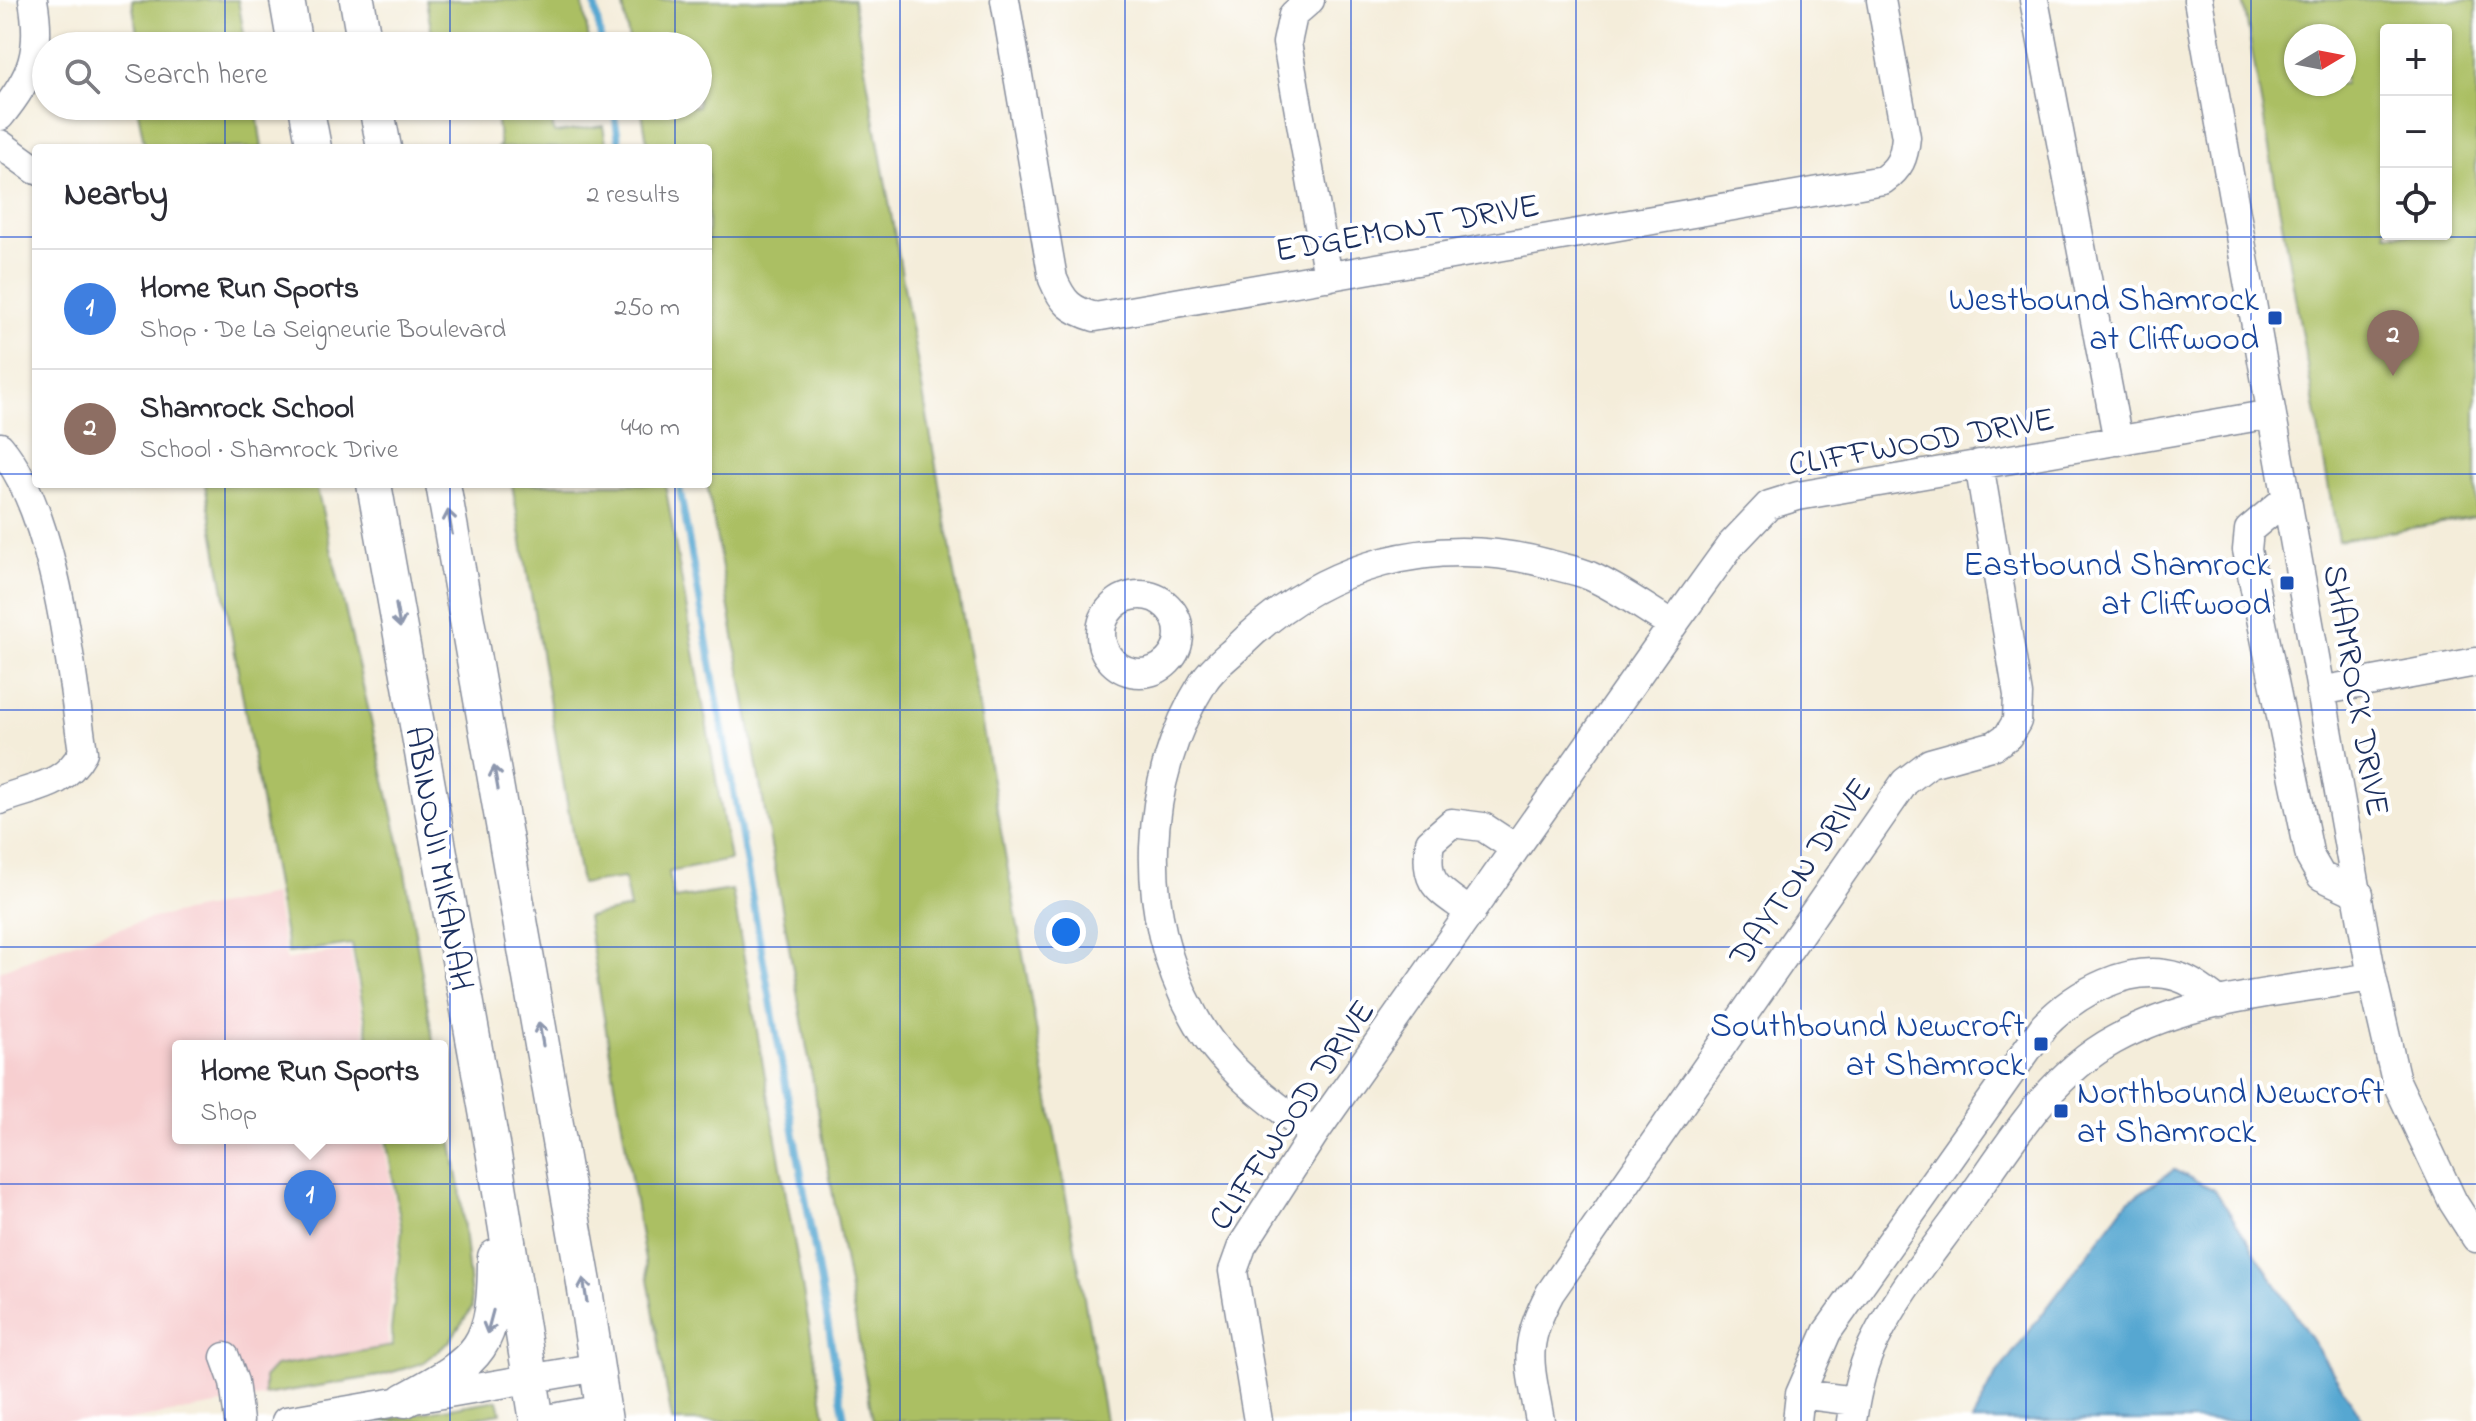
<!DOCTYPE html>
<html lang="en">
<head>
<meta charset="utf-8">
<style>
	:root { --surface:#fff; --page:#f7f7f7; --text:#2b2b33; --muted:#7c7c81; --line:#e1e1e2; --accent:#db2777 }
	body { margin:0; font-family:"Indie Flower",sans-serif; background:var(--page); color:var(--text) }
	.controls { position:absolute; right:24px; top:24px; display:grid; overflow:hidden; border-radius:8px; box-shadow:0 2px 6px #0004 }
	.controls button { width:72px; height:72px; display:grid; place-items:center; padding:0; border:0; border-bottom:2px solid var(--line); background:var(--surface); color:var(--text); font:40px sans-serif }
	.compass { position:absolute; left:2284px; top:24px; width:72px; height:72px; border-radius:50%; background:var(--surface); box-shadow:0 2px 6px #0004; rotate:80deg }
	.you { position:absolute; left:1066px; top:932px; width:28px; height:28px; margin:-20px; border:6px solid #fff; border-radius:50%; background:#1a73e8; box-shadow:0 0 0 12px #1a73e833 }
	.badge { display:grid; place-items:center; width:52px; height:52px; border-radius:50%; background:var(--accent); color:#fff; font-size:26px; font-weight:700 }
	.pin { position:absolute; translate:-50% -66px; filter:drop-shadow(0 2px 4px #0008) }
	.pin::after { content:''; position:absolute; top:42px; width:28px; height:24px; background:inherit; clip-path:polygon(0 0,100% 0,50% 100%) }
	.popup { position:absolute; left:172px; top:1040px; width:276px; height:104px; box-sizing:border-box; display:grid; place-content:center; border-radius:8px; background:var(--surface); filter:drop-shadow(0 2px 6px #0005); font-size:26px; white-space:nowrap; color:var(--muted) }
	.popup b { font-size:30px; color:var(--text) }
	.popup::after { content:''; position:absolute; left:50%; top:100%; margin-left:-16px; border:16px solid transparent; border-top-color:var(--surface) }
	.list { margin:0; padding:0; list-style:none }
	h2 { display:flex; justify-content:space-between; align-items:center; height:104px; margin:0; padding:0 32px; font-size:34px }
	h2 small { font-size:26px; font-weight:400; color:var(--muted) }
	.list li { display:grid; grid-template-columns:52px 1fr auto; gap:24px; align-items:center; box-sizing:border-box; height:120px; padding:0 32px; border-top:2px solid var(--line) }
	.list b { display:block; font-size:30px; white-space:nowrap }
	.list p { margin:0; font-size:26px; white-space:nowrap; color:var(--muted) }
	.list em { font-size:26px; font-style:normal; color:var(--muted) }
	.icon { flex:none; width:44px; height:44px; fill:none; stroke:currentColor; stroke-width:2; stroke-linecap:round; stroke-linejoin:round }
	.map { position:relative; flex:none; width:2476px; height:1421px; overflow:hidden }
	.search { position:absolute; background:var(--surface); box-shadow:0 2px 6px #0004; left:32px; top:32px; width:680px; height:88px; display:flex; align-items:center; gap:20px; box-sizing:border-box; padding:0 28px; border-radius:44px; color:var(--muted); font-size:30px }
	.panel { position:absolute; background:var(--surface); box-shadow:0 2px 6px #0004; left:32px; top:144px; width:680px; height:344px; border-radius:8px }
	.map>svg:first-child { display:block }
	.built { fill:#f7cfd0 }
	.green { fill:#abbf63; stroke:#637760; stroke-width:2; fill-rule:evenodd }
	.water { fill:#56a7d1; stroke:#386b98; stroke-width:2 }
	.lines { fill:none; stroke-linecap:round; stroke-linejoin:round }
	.stream { stroke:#56a7d1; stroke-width:7 }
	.minor-casing { stroke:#888e9c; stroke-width:31 }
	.major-casing { stroke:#888e9c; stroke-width:37 }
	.minor { stroke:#fff; stroke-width:28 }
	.major { stroke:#fff; stroke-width:34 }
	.oneway { stroke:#8d97ae }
	.grid { fill:none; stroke:#1d4ed8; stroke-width:2; stroke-opacity:0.55 }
	.transit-dot { fill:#1a4fb4; stroke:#fff; stroke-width:3 }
	.labels { text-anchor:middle; stroke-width:8; stroke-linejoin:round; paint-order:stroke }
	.street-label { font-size:34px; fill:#1b2f5e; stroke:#fff }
	.transit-label { font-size:34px; fill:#164399; stroke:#fff; text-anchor:end }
</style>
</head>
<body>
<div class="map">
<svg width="2476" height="1421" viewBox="0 0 2476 1421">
	<rect width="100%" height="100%" fill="#fff"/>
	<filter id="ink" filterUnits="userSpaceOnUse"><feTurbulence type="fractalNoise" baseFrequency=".0125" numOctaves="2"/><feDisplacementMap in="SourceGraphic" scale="16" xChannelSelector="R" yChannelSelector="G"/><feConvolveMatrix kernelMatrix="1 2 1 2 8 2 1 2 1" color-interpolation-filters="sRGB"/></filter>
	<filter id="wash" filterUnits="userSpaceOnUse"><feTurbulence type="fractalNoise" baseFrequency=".006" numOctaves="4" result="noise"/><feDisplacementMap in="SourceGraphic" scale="32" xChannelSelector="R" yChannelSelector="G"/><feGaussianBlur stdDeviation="1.8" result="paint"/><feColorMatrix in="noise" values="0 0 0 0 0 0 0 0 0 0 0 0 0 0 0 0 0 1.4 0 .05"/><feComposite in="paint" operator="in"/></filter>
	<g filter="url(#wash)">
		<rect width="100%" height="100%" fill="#f4edda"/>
		<path class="built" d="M 274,895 L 286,960 L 350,949 L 367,1046 L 178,1046 L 178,1138 L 383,1138 L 399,1229 L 387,1332 L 393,1374 L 125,1421 L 0,1421 L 0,971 L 59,947 L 153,918 Z"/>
		<path class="green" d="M 132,0 L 238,0 L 246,46 L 139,46 Z
			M 426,0 L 582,0 L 590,46 L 434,46 Z
			M 622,0 L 853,0 L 1106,1421 L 873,1421 L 707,484 L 708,148 L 648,148 L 641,106 L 698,106 L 698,46 L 630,46 Z
			M 2243,0 L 2476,0 L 2476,517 L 2338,541 ZM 2386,30 L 2446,30 L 2446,234 L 2386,234 ZM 2296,36 L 2344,36 L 2344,84 L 2296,84 Z
			M 137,106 L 256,106 L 262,148 L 145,148 Z
			M 495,106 L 550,106 L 554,133 L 603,126 L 607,148 L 496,148 L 500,147 Z
			M 205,484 L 316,484 L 402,854 L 434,1046 L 370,1046 L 352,944 L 288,953 Z
			M 512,484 L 665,484 L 730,860 L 669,872 L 674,899 L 732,890 L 826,1421 L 672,1421 L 587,917 L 630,908 L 624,878 L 581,884 Z
			M 442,1090 L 460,1188 L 472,1308 L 449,1342 L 423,1363 L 379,1376 L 264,1395 L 264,1378 L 275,1366 L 393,1346 L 391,1331 L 402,1230 L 386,1138 L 442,1138 Z
			M 498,1400 L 501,1413 L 454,1421 L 373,1421 Z"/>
		<path class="water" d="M 2174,1170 L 2215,1190 L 2364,1421 L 1972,1421 L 1996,1375 L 2128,1201 Z"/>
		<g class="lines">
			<path class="stream" d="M 594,0 L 602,46
				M 613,106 L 620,148
				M 679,484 L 845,1421"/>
		</g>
	</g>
	<g filter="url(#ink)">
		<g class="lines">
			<g class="minor-casing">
				<path id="minor" d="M 1005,0 L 1053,279 C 1063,303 1071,310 1095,317 L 1883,180 C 1900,168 1904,158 1906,137 L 1881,0
					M 1310,0 L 1293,15 L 1287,43 L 1328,277
					M 2034,0 L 2118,441
					M 2198,0 L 2372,977 L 2396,1081 L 2453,1202 L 2476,1238
					M 0,116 C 33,76 42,51 33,0
					M 0,144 L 36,170
					M 0,447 C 57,516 70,665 83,752 C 63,788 35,786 0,800
					M 2286,499 L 2249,530 L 2247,550 L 2310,857 L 2321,876 L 2359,894
					M1101 634a39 39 0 1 1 78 0a39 39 0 1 1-78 0Z
					M 2320,691 L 2476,662
					M 1471,913 C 1439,889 1423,886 1430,842 L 1452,823 L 1483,827 L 1515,848
					M 1314,1134 C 1269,1101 1221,1067 1194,1016 C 1137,914 1141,781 1204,681 C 1212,668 1227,657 1238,647 C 1322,563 1434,533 1549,564 C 1562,568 1577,570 1590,576 C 1618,588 1646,609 1673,625
					M 225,1357 L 234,1382 L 239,1421
					M 1800,1394 L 1855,1401
					M 286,1421 L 598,1367
					M 536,1421 L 604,1409
					M 1258,1421 L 1233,1271 L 1242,1246 L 1314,1134 L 1673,625 L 1730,546 L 1769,505 L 1798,496 L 2271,414
					M 1540,1421 C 1530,1363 1521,1348 1550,1293 L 1905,782 L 1930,763 L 1995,745 L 2008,736 L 2017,721 L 2018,695 L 1979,464
					M 1797,1421 L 1800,1394 L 1827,1332 L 2044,1026 C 2076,993 2130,962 2178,977 C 2192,981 2208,994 2220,1003
					M 1852,1421 C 1856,1394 1862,1364 1875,1340 C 1897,1295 1930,1255 1959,1215 C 2005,1152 2045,1078 2114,1040 C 2191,997 2287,991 2372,977"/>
			</g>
			<g class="major-casing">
				<path id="major" d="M 287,0 L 295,46
					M 357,0 L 365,46
					M 306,106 L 314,148
					M 376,106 L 384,148
					M 374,484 L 495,1161 L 537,1421
					M 443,484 L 584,1283 L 605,1421
					M 405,1400 C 482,1358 495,1348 495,1257"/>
			</g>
			<use href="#minor" class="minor"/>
			<use href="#major" class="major"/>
		</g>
		<defs><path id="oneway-shaft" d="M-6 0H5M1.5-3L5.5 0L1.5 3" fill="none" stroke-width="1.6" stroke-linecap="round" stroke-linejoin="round" transform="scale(2)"/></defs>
		<g class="oneway">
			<use href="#oneway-shaft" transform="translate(450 522) rotate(-100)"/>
			<use href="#oneway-shaft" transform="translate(398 616) rotate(80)"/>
			<use href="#oneway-shaft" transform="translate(496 778) rotate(-100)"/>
			<use href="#oneway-shaft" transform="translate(541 1034) rotate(-100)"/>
			<use href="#oneway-shaft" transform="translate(585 1290) rotate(-99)"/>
			<use href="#oneway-shaft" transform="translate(490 1322) rotate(105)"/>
		</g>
	</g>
	<path class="grid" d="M 225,0 L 225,46M 450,0 L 450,46M 675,0 L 675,46M 900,0 L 900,1421M 1125,0 L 1125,1421M 1351,0 L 1351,1421M 1576,0 L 1576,1421M 1801,0 L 1801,1421M 2026,0 L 2026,1421M 2251,0 L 2251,1421M 225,106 L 225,148M 450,106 L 450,148M 675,106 L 675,148M 0,237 L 36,237M 708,237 L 2476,237M 0,474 L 36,474M 708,474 L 2476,474M 225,484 L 225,1421M 450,484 L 450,1421M 675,484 L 675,1421M 0,710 L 2476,710M 0,947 L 2476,947M 0,1184 L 2476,1184"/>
	<g class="transit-dot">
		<rect x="2267" y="310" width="16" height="16" rx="4"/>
		<rect x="2279" y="575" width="16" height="16" rx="4"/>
		<rect x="2033" y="1036" width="16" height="16" rx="4"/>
		<rect x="2053" y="1103" width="16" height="16" rx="4"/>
	</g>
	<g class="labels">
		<g class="street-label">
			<text transform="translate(1407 226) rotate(-10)" y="12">EDGEMONT DRIVE</text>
			<text transform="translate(1921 440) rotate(-10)" y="12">CLIFFWOOD DRIVE</text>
			<text transform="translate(2358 690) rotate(80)" y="12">SHAMROCK DRIVE</text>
			<text transform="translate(441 858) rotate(80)" y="12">ABINOJII MIKANAH</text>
			<text transform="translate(1799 871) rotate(-55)" y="12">DAYTON DRIVE</text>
			<text transform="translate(1290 1114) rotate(-56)" y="12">CLIFFWOOD DRIVE</text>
		</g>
		<g class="transit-label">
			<text x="2259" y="310">Westbound Shamrock<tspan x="2259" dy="39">at Cliffwood</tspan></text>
			<text x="2271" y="575">Eastbound Shamrock<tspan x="2271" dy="39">at Cliffwood</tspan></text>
			<text x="2025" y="1036">Southbound Newcroft<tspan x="2025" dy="39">at Shamrock</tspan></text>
			<text x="2077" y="1103" text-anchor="start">Northbound Newcroft<tspan x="2077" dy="39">at Shamrock</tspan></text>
		</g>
	</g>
</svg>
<div class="controls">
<button>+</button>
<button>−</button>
<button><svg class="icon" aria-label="locate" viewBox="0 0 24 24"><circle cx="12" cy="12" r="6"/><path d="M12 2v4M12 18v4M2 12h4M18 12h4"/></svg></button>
</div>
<svg class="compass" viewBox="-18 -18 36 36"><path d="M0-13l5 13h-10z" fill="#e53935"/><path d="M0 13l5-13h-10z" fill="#7c7c81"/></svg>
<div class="you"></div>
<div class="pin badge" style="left:310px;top:1236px;background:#3f7fe0">1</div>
<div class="popup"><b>Home Run Sports</b>Shop</div>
<div class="pin badge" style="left:2393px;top:376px;background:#8d6e63">2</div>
<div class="search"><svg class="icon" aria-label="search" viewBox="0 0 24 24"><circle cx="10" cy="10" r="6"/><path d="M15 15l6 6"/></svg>Search here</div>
<section class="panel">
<h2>Nearby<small>2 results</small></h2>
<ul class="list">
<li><span class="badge" style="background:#3f7fe0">1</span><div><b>Home Run Sports</b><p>Shop · De La Seigneurie Boulevard</p></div><em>250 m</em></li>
<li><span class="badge" style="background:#8d6e63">2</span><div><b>Shamrock School</b><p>School · Shamrock Drive</p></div><em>440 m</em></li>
</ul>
</section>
</div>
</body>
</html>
